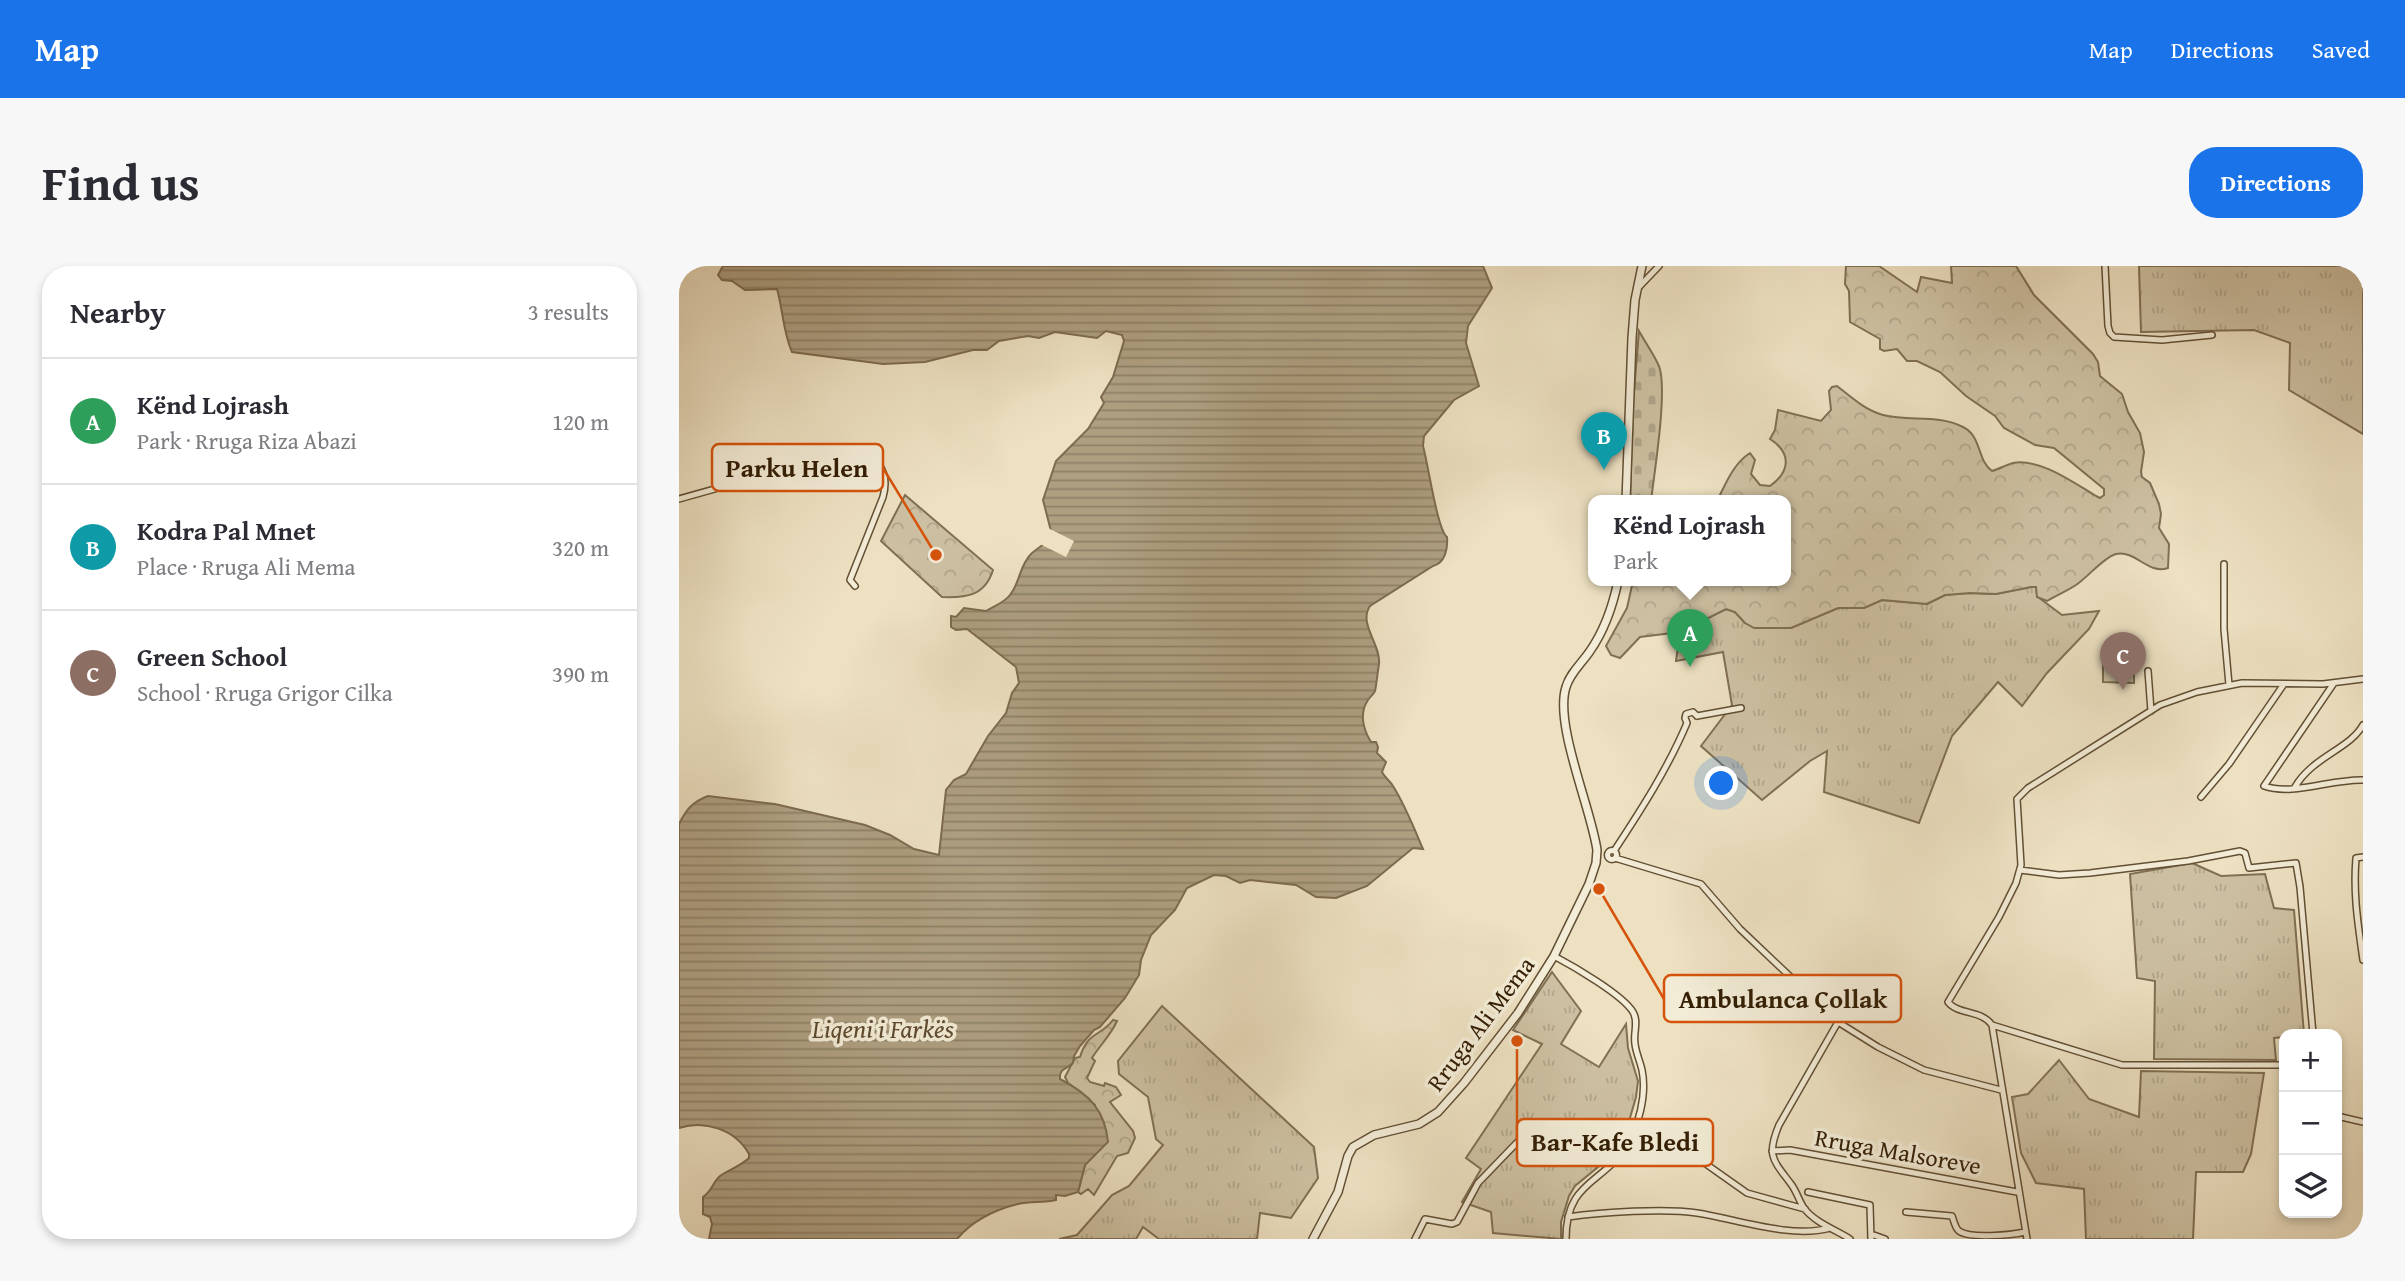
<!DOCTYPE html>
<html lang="en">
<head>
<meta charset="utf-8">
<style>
	:root { --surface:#fff; --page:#f7f7f7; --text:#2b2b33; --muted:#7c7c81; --line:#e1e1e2; --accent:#1a73e8 }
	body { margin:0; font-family:"Gentium Book Plus",serif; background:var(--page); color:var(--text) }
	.controls { position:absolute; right:21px; bottom:21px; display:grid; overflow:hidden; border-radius:14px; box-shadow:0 4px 10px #0003 }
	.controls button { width:63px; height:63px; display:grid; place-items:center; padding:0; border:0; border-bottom:2px solid var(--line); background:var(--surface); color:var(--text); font:35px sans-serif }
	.you { position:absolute; left:1043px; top:518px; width:24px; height:24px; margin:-18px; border:5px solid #fff; border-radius:50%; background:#1a73e8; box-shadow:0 0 0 10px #1a73e833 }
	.badge { display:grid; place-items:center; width:46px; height:46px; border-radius:50%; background:var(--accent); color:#fff; font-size:23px; font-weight:700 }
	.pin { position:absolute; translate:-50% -58px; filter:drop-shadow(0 2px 4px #0008) }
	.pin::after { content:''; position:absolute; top:37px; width:24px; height:21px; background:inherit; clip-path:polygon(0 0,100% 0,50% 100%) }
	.popup { position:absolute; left:909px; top:229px; width:203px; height:91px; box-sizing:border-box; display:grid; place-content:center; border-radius:14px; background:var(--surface); filter:drop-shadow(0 2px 5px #0005); font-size:23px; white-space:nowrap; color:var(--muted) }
	.popup b { font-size:26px; color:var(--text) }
	.popup::after { content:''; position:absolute; left:50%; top:100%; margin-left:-14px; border:14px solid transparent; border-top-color:var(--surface) }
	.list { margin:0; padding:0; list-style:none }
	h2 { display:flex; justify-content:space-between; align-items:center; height:91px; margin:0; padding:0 28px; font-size:30px }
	h2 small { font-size:23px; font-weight:400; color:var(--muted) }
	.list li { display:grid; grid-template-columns:46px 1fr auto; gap:21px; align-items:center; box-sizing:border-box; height:126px; padding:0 28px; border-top:2px solid var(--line) }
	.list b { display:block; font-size:26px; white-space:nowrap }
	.list p { margin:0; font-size:23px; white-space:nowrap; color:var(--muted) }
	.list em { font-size:23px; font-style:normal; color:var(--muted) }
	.icon { flex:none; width:38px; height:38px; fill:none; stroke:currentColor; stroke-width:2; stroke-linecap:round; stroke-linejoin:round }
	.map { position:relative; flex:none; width:1684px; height:973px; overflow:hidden; border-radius:28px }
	header { display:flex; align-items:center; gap:42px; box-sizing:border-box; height:98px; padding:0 35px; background:var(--accent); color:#fff }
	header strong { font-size:33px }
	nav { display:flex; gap:38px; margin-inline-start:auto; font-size:24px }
	.intro { display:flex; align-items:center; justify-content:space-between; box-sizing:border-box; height:168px; padding:0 42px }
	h1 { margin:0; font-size:49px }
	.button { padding:18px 32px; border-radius:28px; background:var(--accent); color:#fff; font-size:24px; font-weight:700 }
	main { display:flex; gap:42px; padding:0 42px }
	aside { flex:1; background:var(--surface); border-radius:28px; box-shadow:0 4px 10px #0003 }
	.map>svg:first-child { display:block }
	.grass { fill:url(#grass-tufts); stroke:#806f53; stroke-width:2 }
	.forest { fill:url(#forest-crowns); stroke:#806f53; stroke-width:2 }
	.cemetery { fill:url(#cemetery-stones); stroke:#806f53; stroke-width:2 }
	.pitch { fill:#cdc0a2; stroke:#806f53; stroke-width:2 }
	.water { fill:url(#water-rules); stroke:#7d6b4f; stroke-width:2 }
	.pier { fill:#ede1c2 }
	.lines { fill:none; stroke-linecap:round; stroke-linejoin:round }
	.minor-casing { stroke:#624f34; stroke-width:8 }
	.tertiary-casing { stroke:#624f34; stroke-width:10 }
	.minor { stroke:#f3ecd7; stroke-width:5 }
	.tertiary { stroke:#f3ecd7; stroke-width:7 }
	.labels { text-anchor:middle; stroke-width:7; stroke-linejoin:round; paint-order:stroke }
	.street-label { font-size:24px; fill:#331e04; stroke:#f3ecd7 }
	.water-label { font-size:26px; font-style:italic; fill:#5e4b30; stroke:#f3ecd7 }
	.leader { fill:none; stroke:#d6530b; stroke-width:2.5 }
	.callout-dot { fill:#d6530b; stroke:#f3ecd7; stroke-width:2.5 }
	.callout { fill:#f3ecd7; stroke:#d6530b; stroke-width:2.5 }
	.callout-label { font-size:26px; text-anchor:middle; font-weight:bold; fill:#331e04 }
</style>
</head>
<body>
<header>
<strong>Map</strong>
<nav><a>Map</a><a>Directions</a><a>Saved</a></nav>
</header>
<div class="intro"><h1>Find us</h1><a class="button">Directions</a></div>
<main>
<aside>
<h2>Nearby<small>3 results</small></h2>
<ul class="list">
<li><span class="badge" style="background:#2e9e5b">A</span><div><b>Kënd Lojrash</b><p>Park · Rruga Riza Abazi</p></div><em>120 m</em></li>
<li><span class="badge" style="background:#0f9aa8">B</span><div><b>Kodra Pal Mnet</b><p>Place · Rruga Ali Mema</p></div><em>320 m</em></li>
<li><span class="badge" style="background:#8d6e63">C</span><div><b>Green School</b><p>School · Rruga Grigor Cilka</p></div><em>390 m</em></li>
</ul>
</aside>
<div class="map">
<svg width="1684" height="973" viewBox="0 0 1684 973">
	<defs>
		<pattern id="grass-tufts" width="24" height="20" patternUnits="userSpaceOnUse" patternTransform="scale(1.75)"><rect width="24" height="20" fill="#cdc0a2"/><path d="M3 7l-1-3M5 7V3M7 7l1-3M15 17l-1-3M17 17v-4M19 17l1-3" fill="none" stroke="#b0a58a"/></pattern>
		<pattern id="forest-crowns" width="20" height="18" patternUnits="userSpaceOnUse" patternTransform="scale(1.75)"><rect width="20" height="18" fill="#cdc0a2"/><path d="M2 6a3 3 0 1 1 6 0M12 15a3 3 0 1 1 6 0" fill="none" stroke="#b0a58a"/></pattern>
		<pattern id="cemetery-stones" width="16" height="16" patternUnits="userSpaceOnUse" patternTransform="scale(1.75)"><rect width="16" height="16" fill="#cdc0a2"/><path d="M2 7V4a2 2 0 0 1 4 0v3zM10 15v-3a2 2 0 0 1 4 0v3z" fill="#b0a58a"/></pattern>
		<pattern id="water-rules" width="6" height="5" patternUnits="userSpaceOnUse" patternTransform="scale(1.75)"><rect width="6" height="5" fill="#ae9f81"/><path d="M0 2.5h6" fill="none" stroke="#8e8167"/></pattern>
	</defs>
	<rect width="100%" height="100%" fill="#ede1c2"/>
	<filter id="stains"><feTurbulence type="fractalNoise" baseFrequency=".00286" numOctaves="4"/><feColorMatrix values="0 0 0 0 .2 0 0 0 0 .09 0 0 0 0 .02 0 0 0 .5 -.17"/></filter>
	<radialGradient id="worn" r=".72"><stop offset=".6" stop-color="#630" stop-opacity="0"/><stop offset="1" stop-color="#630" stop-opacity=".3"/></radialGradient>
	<path class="grass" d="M 1460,0 L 1684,0 L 1684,168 L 1610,124 L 1611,77 L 1575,64 L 1462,66 Z
		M 1352,321 L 1357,321 L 1359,331 L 1383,349 L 1420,345 L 1410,363 L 1368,407 L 1343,440 L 1319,416 L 1273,470 L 1240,557 L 1145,526 L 1148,485 L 1131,495 L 1083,534 L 1022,480 L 1053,439 L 1044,386 L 997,395 L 1001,366 L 1047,343 L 1056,346 L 1066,357 L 1112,362 L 1159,342 L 1185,342 L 1203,334 L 1248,338 L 1266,329 L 1291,327 L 1317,328 Z
		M 1513,597 L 1542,610 L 1586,608 L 1595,642 L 1615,644 L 1625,768 L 1605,768 L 1605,771 L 1595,772 L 1597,794 L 1475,793 L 1476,715 L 1458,712 L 1451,608 Z
		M 873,706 L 902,745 L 882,778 L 920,801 L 947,758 L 949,782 L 959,815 L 957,831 L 946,869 L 936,887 L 896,920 L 890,930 L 882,956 L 882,973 L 814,967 L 812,946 L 783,936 L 802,903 L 787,892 L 863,778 L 834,764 Z
		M 483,740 L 635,881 L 639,912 L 612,952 L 581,947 L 578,973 L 480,973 L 464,961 L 457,973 L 380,973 L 398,969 L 433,929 L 450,920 L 484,879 L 477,873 L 469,831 L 440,808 L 439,795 Z
		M 1380,794 L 1410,833 L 1460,851 L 1462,805 L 1585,807 L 1572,888 L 1564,906 L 1517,906 L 1514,973 L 1407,973 L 1405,923 L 1357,917 L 1342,887 L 1333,831 L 1349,828 Z"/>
	<path class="forest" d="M 1167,0 L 1200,0 L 1238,26 L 1242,11 L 1273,17 L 1272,0 L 1337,0 L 1355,29 L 1414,88 L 1419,96 L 1421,110 L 1443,128 L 1449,146 L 1461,167 L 1465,186 L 1462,206 L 1463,211 L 1471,217 L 1480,238 L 1482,248 L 1480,262 L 1490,278 L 1489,302 C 1469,309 1457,284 1437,288 C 1425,291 1409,311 1397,319 C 1388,325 1378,329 1368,335 L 1358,331 L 1357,321 L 1352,321 L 1317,328 L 1291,327 L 1266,329 L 1248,338 L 1203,334 L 1185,342 L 1159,342 L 1112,362 L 1075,362 L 1066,357 L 1056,346 L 1047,343 L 1001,366 L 961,371 L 941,392 L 932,389 L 927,380 L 948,342 L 954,315 L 1107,315 L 1107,235 L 1038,235 L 1039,233 C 1047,217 1055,197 1071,187 L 1076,194 L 1072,208 L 1081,219 L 1091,220 C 1111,206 1113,187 1091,173 L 1096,164 L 1099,144 L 1142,155 L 1152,144 L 1150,125 L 1153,121 L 1158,120 C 1172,131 1186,144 1204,149 C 1231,156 1258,148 1284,161 C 1303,170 1298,195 1313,205 C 1320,203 1327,199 1334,197 C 1361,192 1395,217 1417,230 L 1421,232 L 1425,229 L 1425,223 L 1375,182 L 1356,179 L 1325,162 L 1316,150 L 1287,130 L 1261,106 L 1238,95 L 1228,95 L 1218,83 L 1205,85 L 1201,83 L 1201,73 L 1171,56 L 1170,25 L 1166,18 Z
		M 226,229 L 314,304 C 306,330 287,332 263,331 L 202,275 Z
		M 434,754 L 438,755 C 432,769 421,779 413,792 L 416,795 L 408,812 L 411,816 L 425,820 L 426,817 L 437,821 L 442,829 L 431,836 L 454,865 L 456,872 L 449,887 L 438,890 L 415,929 L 409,923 L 402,928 L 399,926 L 406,899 L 416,839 L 389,817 L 386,811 L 396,792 L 401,791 C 409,765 421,771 434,754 Z"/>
	<path class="cemetery" d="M 960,65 C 966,76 974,87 979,98 C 990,118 975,208 972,235 L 951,235 L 954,138 Z"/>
	<path class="pitch" d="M 1424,399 L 1455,400 L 1455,417 L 1424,416 Z"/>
	<path class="water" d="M 44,0 L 804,0 L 813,22 L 789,60 L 787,77 L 800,120 L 775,134 L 745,170 L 744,180 C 749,197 758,263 768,271 C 769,283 766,297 754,300 L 691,340 C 679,358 702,378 700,398 C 699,403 697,422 696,425 C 694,429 691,431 689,434 C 680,447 684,463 692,476 L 697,476 L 699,481 L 698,487 L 707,496 L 703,506 C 706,512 711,515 714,520 C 726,539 735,562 744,583 L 734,582 L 688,620 L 657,632 L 637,631 L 617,619 L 571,614 L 561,617 L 547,610 L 535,609 L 508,622 L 496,644 L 472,669 L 462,694 L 460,709 L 446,732 L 421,761 L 415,764 L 401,780 L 395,790 L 394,797 C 388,803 380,802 381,813 C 410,828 426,844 429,876 L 406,899 L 399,926 L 386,930 L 377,929 L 377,934 C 364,937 352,935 339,938 C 315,944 294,954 278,973 L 30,973 L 33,958 L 31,951 L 24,948 L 24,931 C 33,925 34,916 41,910 C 51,903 60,901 70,892 L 70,888 C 56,863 26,854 0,862 L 0,558 C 7,544 13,536 29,530 L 96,538 L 186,559 L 211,569 L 235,583 L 260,589 L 267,524 L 275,514 L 287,508 L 309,470 L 327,447 L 333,427 L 340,417 L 337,401 L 288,363 L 277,364 L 272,361 L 272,350 L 277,351 L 285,342 L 307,345 C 315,340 325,337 331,329 C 341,317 340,300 352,288 C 359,281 367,279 373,269 L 364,234 L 377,195 L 409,163 L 425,137 L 422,131 L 434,111 L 445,75 L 443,69 L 427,65 L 418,72 L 376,66 L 360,72 L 349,70 L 320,75 L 308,84 L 294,84 L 246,96 L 204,98 L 113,86 C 104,66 104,44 98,23 L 66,24 L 53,15 L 43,14 L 39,9 Z"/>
	<path class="pier" d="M 367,261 L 395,275 L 387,291 L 361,278 L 369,269 Z"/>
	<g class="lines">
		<g class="minor-casing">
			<path id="minor" d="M 1426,0 L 1429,60 L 1431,67 L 1435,71 L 1483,74 L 1533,69
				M 958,23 L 980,0
				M 0,233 L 107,203 L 160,196 L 200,199 C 207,208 207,220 204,231 L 171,314 L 176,320
				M 1545,298 L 1545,363 L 1550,419
				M 1469,405 L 1472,445
				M 1655,417 L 1585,520 C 1614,530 1652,513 1684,514
				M 1018,450 L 1062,442
				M 1616,521 C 1633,491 1671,483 1684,459
				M 1522,531 L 1550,498 L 1605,418
				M928.5 589a4.5 4.5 0 1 1 9 0a4.5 4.5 0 1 1-9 0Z
				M 935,585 C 962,544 989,502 1008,457 L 1006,452 L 1007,448 L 1014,446 L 1018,450
				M 1684,591 L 1677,592 C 1674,628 1679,658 1684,694
				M 936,592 L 1022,618 L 1061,663 L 1159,756 L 1199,781 L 1245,804 L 1322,824
				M 1341,604 L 1380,609 L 1411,607 L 1509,595 L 1561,585 L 1566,587 L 1570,602 L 1617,597 L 1621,621 L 1634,768
				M 875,690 C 894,700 944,729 954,746 C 960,756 954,767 956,778 C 957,787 961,795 963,804 C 968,828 960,861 946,882 C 922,919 887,915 887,973
				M 1159,756 L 1100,859 C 1087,890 1094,894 1112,918 C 1118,926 1120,935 1125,942 C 1135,956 1157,964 1171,973
				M 1313,759 L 1443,799 L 1605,799
				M 1658,850 L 1684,856
				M 1000,879 L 1068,927 L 1126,943
				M 1093,885 L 1111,884 L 1338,926
				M 1129,926 L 1191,939 L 1192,973
				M 1227,946 L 1273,950 C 1275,955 1276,962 1280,965 C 1291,973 1333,969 1346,966
				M 889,951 C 923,946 986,942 1018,947 C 1057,953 1112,973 1151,962
				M 1192,968 L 1206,973
				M 736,973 L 746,953 L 773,958 L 778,956 L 799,917 L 853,861
				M 1348,973 L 1313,759 C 1303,744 1279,749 1269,736 L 1320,651 L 1337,617 L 1342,599 L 1338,533 L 1349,522 L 1481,439 L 1518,426 L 1563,417 L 1644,418 L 1684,413"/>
		</g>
		<g class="tertiary-casing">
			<path id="tertiary" d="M 947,235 L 953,72 L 956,34 L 963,0
				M 634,973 L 659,926 L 669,890 L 674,881 L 695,869 L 740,858 L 759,846 L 785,817 L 839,747 L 875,690 L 910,618 L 917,597 L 918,584 C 912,542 875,458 887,421 C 891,407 903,397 911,385 C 925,365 934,339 939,315"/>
		</g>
		<use href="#minor" class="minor"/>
		<use href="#tertiary" class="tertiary"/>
	</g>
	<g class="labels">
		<g class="street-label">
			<text transform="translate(802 758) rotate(-53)" y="8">Rruga Ali Mema</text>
			<text transform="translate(1219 886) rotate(10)" y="8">Rruga Malsoreve</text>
		</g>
		<g class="water-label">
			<text x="204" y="772">Liqeni i Farkës</text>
		</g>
	</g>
	<path class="leader" d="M257 289L204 202M920 623L985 733M838 775L838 876"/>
	<g class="callout-dot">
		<circle cx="257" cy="289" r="7"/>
		<circle cx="920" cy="623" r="7"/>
		<circle cx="838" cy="775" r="7"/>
	</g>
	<g class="callout">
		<rect x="33" y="178" width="171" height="47" rx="7"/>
		<rect x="985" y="709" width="237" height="47" rx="7"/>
		<rect x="838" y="853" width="196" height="47" rx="7"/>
	</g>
	<g class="callout-label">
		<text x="118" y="211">Parku Helen</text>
		<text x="1104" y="742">Ambulanca Çollak</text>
		<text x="936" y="885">Bar-Kafe Bledi</text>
	</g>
	<rect width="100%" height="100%" filter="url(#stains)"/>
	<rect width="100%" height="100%" fill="url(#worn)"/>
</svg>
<div class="controls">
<button>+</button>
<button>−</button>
<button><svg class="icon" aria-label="layers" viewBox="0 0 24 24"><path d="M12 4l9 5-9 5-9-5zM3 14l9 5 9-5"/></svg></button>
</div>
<div class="you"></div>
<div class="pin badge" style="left:1011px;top:401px;background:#2e9e5b">A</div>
<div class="popup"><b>Kënd Lojrash</b>Park</div>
<div class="pin badge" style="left:925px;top:204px;background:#0f9aa8">B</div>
<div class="pin badge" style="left:1444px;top:424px;background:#8d6e63">C</div>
</div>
</main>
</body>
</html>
